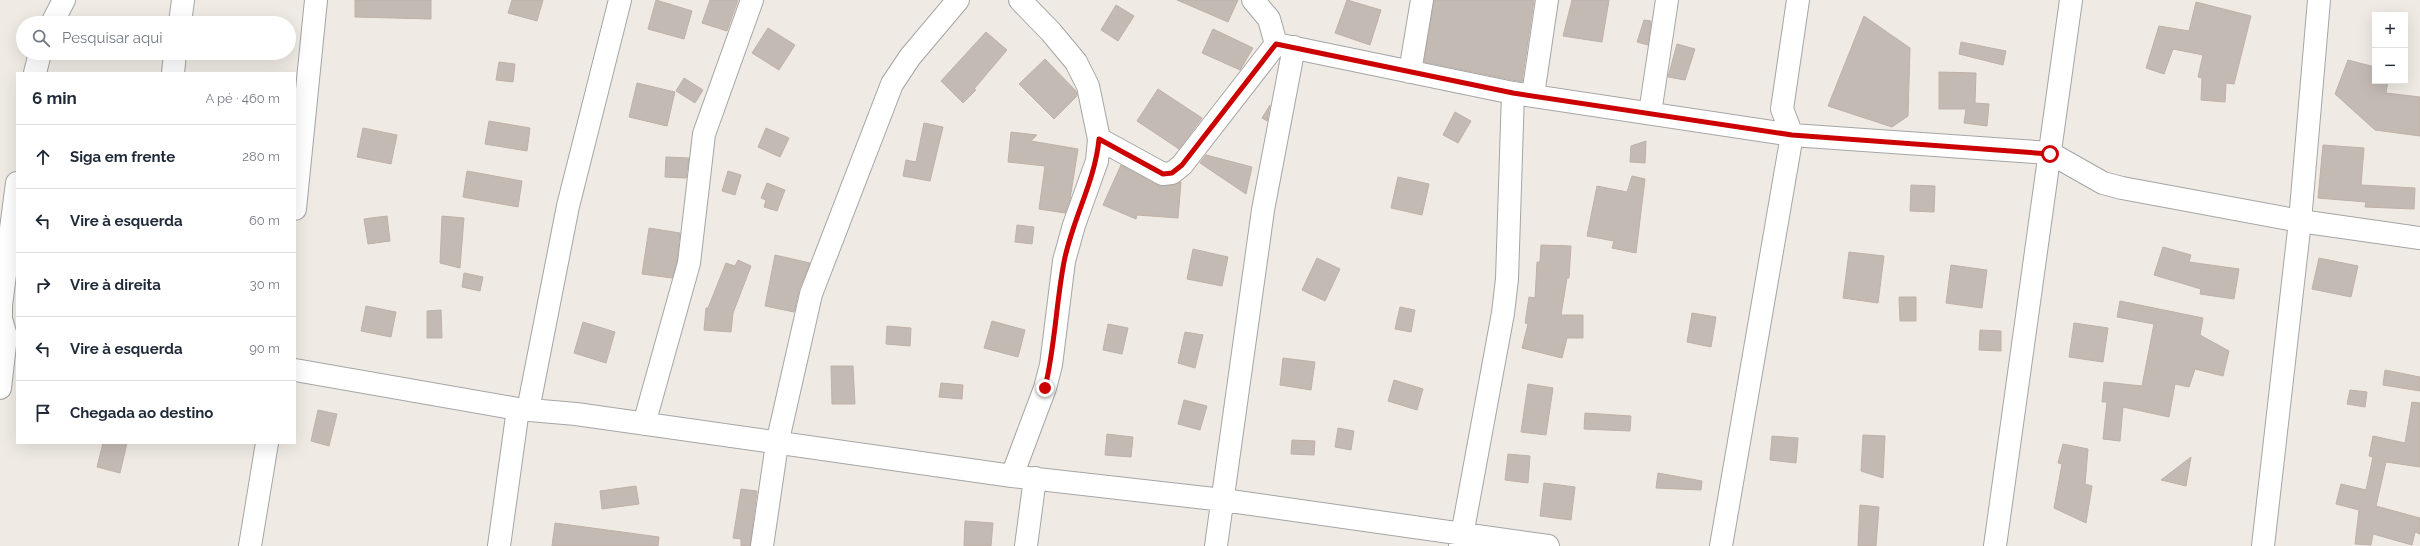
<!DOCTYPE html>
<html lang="pt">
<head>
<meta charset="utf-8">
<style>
	:root { --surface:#fff; --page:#f2f2f3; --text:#1f2937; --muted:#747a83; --line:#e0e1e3 }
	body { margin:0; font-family:Raleway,sans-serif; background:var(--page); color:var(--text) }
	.controls { position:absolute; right:12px; top:12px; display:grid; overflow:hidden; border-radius:0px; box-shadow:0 4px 16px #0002 }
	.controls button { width:36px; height:36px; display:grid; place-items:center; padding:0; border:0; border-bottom:1px solid var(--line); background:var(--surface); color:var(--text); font:20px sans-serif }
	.stop { position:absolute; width:12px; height:12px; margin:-9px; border:3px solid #cb0102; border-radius:50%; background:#fff }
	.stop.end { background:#cb0102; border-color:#fff; box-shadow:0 1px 4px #0008 }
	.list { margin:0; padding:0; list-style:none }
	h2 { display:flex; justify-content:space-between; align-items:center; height:52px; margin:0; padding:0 16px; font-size:17px }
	h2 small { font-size:13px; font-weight:400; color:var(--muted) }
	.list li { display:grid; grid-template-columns:26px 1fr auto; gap:12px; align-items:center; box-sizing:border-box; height:64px; padding:0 16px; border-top:1px solid var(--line) }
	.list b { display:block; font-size:15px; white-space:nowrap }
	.list em { font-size:13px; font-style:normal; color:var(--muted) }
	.icon { flex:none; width:22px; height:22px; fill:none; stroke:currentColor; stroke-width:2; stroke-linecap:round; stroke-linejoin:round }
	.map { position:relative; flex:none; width:2420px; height:546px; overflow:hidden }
	.search { position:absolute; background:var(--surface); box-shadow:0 4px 16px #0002; left:16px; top:16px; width:280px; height:44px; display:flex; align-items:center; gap:10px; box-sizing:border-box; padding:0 14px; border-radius:22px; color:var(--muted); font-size:15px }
	.panel { position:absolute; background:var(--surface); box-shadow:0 4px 16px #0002; left:16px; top:72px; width:280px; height:372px; border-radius:0px }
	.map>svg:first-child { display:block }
	.building { fill:#c3bab3; stroke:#c0b1a6 }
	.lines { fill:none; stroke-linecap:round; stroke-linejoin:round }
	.minor-casing { stroke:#a5a5a5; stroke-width:24 }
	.minor { stroke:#fff; stroke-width:22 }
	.route { stroke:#cb0102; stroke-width:5 }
</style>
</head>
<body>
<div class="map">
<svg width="2420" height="546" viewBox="0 0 2420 546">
	<rect width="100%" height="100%" fill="#efebe4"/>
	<path class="building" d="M 355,0 L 431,0 L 431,19 L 355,17 Z
		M 512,0 L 543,0 L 537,21 L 508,13 Z
		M 656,0 L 692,11 L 684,39 L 648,29 Z
		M 710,0 L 738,0 L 727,31 L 702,23 Z
		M 1177,0 L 1238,0 L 1228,22 Z
		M 1347,0 L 1381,10 L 1370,45 L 1335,33 Z
		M 1434,0 L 1534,0 L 1522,82 L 1424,62 Z
		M 1572,0 L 1609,0 L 1602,42 L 1563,36 Z
		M 2196,2 L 2251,16 L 2234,84 L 2226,83 L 2225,102 L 2201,100 L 2202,78 L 2198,77 L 2203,55 L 2173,49 L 2164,74 L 2146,68 L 2159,26 L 2189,31 Z
		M 1116,5 L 1134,16 L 1118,41 L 1101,30 Z
		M 1864,16 L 1910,48 L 1908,116 L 1892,127 L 1828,106 Z
		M 1644,20 L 1651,21 L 1648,45 L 1637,42 Z
		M 768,28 L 795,45 L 779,70 L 752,53 Z
		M 1213,29 L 1253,48 L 1240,70 L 1202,53 Z
		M 986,32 L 1007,50 L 974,89 L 976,90 L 963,103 L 941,81 Z
		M 1961,42 L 2006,51 L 2003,65 L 1959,54 Z
		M 1677,44 L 1695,49 L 1685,80 L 1668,77 Z
		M 1045,59 L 1076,91 L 1077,96 L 1054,119 L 1019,84 Z
		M 2348,60 L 2375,67 L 2375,81 L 2388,81 L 2386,93 L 2420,97 L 2420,136 L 2375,130 L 2335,94 Z
		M 499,62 L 515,64 L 513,82 L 496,80 Z
		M 1939,72 L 1976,73 L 1975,103 L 1989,104 L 1987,126 L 1964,123 L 1966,109 L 1939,109 Z
		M 684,78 L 703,90 L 695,103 L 676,91 Z
		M 637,83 L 675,92 L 667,126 L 629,117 Z
		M 1158,89 L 1202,118 L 1179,149 L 1137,121 Z
		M 1270,105 L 1267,121 L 1262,118 Z
		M 1455,112 L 1471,121 L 1458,143 L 1443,135 Z
		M 489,121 L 530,128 L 527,151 L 485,144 Z
		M 924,123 L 943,127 L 930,181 L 903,176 L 906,160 L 916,162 Z
		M 363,128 L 397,135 L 391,164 L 357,157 Z
		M 766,128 L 789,138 L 780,157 L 758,147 Z
		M 1011,132 L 1037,135 L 1031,141 L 1078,149 L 1070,199 L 1065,213 L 1039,209 L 1045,166 L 1008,162 Z
		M 1646,141 L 1645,163 L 1630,162 L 1631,146 Z
		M 2323,145 L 2364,148 L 2361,185 L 2415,188 L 2414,209 L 2365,207 L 2366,202 L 2318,198 Z
		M 1206,155 L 1252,167 L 1246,194 L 1200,163 Z
		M 666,157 L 689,158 L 686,178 L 665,177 Z
		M 1121,165 L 1157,185 L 1173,185 L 1181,182 L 1178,218 L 1137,215 L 1136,219 L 1103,205 Z
		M 467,171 L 522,181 L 518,207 L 463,197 Z
		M 728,171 L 741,175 L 735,195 L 722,191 Z
		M 1632,176 L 1645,179 L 1636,253 L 1612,248 L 1614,241 L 1587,236 L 1597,186 L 1627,192 Z
		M 1398,177 L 1429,184 L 1422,215 L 1391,208 Z
		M 767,183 L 785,190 L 777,211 L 764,207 L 766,200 L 761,198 Z
		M 1911,185 L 1935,186 L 1934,212 L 1910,211 Z
		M 387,216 L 390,241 L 368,244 L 364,219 Z
		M 442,216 L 464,218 L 460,268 L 440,263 Z
		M 1017,225 L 1034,227 L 1032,244 L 1015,242 Z
		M 649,228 L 680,233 L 677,261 L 672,278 L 642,274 Z
		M 1541,245 L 1571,246 L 1569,278 L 1567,278 L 1561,315 L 1583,315 L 1583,338 L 1567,338 L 1562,358 L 1522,348 L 1528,324 L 1525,323 L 1529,297 L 1535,298 L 1537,262 L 1540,262 Z
		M 2163,247 L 2191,255 L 2189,262 L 2239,269 L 2234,299 L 2200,294 L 2201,289 L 2154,275 Z
		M 1193,249 L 1228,257 L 1222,286 L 1187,279 Z
		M 1849,252 L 1884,256 L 1878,303 L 1843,298 Z
		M 775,255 L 810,263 L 799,290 L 794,312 L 765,306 Z
		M 1317,258 L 1340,269 L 1325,301 L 1302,290 Z
		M 2319,258 L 2358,266 L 2351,297 L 2312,289 Z
		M 738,260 L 751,266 L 733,313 L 731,332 L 704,330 L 706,308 L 708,308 L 726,263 L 735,266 Z
		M 1951,265 L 1987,270 L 1982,308 L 1946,303 Z
		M 464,273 L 483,277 L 480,291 L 462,287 Z
		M 1899,297 L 1916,297 L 1916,321 L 1900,321 Z
		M 2120,301 L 2203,318 L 2200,335 L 2229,351 L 2223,376 L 2195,369 L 2189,387 L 2175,384 L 2169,417 L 2123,407 L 2120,441 L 2103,439 L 2107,402 L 2102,402 L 2104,382 L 2142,386 L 2154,324 L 2117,317 Z
		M 366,306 L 396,312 L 391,337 L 361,331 Z
		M 1400,307 L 1415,310 L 1411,332 L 1395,329 Z
		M 441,310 L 442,338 L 427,338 L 427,311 Z
		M 1692,313 L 1716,317 L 1711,347 L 1687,342 Z
		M 992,321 L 1025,330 L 1018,357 L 984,348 Z
		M 583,322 L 615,332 L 606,363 L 574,353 Z
		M 2074,323 L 2108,328 L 2103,362 L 2069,357 Z
		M 1108,324 L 1128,328 L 1122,354 L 1103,350 Z
		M 887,326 L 911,328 L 910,346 L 886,344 Z
		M 1980,330 L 2001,331 L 2001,351 L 1979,350 Z
		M 1185,332 L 1203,335 L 1195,368 L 1178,363 Z
		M 1283,358 L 1315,362 L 1311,390 L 1280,385 Z
		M 831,366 L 853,366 L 855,404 L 832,404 Z
		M 2385,370 L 2420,377 L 2420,391 L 2383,385 Z
		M 1394,380 L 1423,389 L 1417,410 L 1388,401 Z
		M 941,383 L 963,385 L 962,399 L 939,397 Z
		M 1528,384 L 1553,388 L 1546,435 L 1521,432 Z
		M 2350,390 L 2367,392 L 2365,407 L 2347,404 Z
		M 1184,400 L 1207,406 L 1200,430 L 1178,424 Z
		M 2412,402 L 2420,403 L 2420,467 L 2386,462 L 2376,506 L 2420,518 L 2420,534 L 2415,532 L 2412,545 L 2373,534 L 2371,545 L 2355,544 L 2359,510 L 2336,504 L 2341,484 L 2366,490 L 2373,457 L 2369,456 L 2373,436 L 2405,443 Z
		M 318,410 L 337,414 L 329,446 L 311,441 Z
		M 1585,413 L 1631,416 L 1630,431 L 1584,429 Z
		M 1338,428 L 1354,431 L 1351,450 L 1335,447 Z
		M 1107,434 L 1133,437 L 1131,457 L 1105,455 Z
		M 1863,435 L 1885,436 L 1883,478 L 1861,471 Z
		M 1772,436 L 1798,438 L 1796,463 L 1770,460 Z
		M 1292,440 L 1315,441 L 1314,455 L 1291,454 Z
		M 103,443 L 127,443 L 120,473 L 97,467 Z
		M 2063,444 L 2088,449 L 2085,484 L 2092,486 L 2086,523 L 2054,508 L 2062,464 L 2058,463 Z
		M 1508,454 L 1530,456 L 1528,483 L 1505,480 Z
		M 2191,457 L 2186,486 L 2161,480 Z
		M 1658,473 L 1702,481 L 1701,490 L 1656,488 Z
		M 1544,483 L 1575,487 L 1571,520 L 1540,516 Z
		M 636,486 L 639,504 L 602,509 L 600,491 Z
		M 741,489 L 757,491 L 750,546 L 741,546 L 741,539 L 733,538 Z
		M 1860,505 L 1879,507 L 1876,546 L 1858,546 Z
		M 965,521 L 993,523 L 991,546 L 964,546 Z
		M 555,523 L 659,537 L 658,546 L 552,546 Z"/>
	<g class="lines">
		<g class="minor-casing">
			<path id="minor" d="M 1253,0 L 1269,19 L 1276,44
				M 52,23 L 64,0
				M 180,23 L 183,0
				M 1276,44 L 1513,93 L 1792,135 L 2050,153 L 2103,183 L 2122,188 L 2300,221 L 2420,238
				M 1410,72 L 1422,0
				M 35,73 L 40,53
				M 173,73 L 175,53
				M 1533,95 L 1547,0
				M 1650,113 L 1667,0
				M 1099,139 L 1163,174 L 1172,173 L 1182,165 L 1276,44
				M 295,209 L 316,0
				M 295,370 L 518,409 L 576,414 L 1012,476 L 1223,500 L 1548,546
				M 0,388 L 6,336 L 1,319 L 1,305 L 17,183
				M 528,410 L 568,206 L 620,0
				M 644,424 L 689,263 L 704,134 L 752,0
				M 1012,476 L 1045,388 L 1051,365 L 1064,261 L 1074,225 L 1097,161 L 1099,139 L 1088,86 L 1076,62 L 1051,32 L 1020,0
				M 250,546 L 267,443
				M 499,546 L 518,409
				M 762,546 L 777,444 L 811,294 L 892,84 L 910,57 L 958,0
				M 1026,546 L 1035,478
				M 1216,546 L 1263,210 L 1294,47
				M 1460,546 L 1503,313 L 1507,279 L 1513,93
				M 1721,546 L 1792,135 L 1782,109 L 1798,0
				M 1995,546 L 2071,0
				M 2263,546 L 2300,221 L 2319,0"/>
		</g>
		<use href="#minor" class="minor"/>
	</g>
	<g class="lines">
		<path class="route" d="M 1045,388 C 1055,346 1056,304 1064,262 C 1072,220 1095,182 1099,139 L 1163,174 L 1172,173 L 1182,165 L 1276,44 L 1513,93 L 1792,135 L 2050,154"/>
	</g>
</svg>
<div class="controls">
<button>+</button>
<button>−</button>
</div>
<div class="stop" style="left:2050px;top:154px"></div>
<div class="stop end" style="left:1045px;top:388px"></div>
<div class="search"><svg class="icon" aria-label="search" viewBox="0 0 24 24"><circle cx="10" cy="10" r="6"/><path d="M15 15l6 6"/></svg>Pesquisar aqui</div>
<section class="panel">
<h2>6 min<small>A pé · 460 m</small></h2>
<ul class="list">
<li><svg class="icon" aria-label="ahead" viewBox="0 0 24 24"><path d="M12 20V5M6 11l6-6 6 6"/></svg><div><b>Siga em frente</b></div><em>280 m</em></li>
<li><svg class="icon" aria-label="left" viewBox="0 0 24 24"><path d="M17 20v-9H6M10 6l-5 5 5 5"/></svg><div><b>Vire à esquerda</b></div><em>60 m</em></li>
<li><svg class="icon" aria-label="right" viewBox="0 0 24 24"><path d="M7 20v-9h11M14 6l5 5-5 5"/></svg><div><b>Vire à direita</b></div><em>30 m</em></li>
<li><svg class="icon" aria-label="left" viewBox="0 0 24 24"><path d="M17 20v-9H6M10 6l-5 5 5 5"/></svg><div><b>Vire à esquerda</b></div><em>90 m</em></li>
<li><svg class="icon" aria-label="arrive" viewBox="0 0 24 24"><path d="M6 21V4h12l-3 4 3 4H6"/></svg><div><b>Chegada ao destino</b></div></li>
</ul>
</section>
</div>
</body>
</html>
